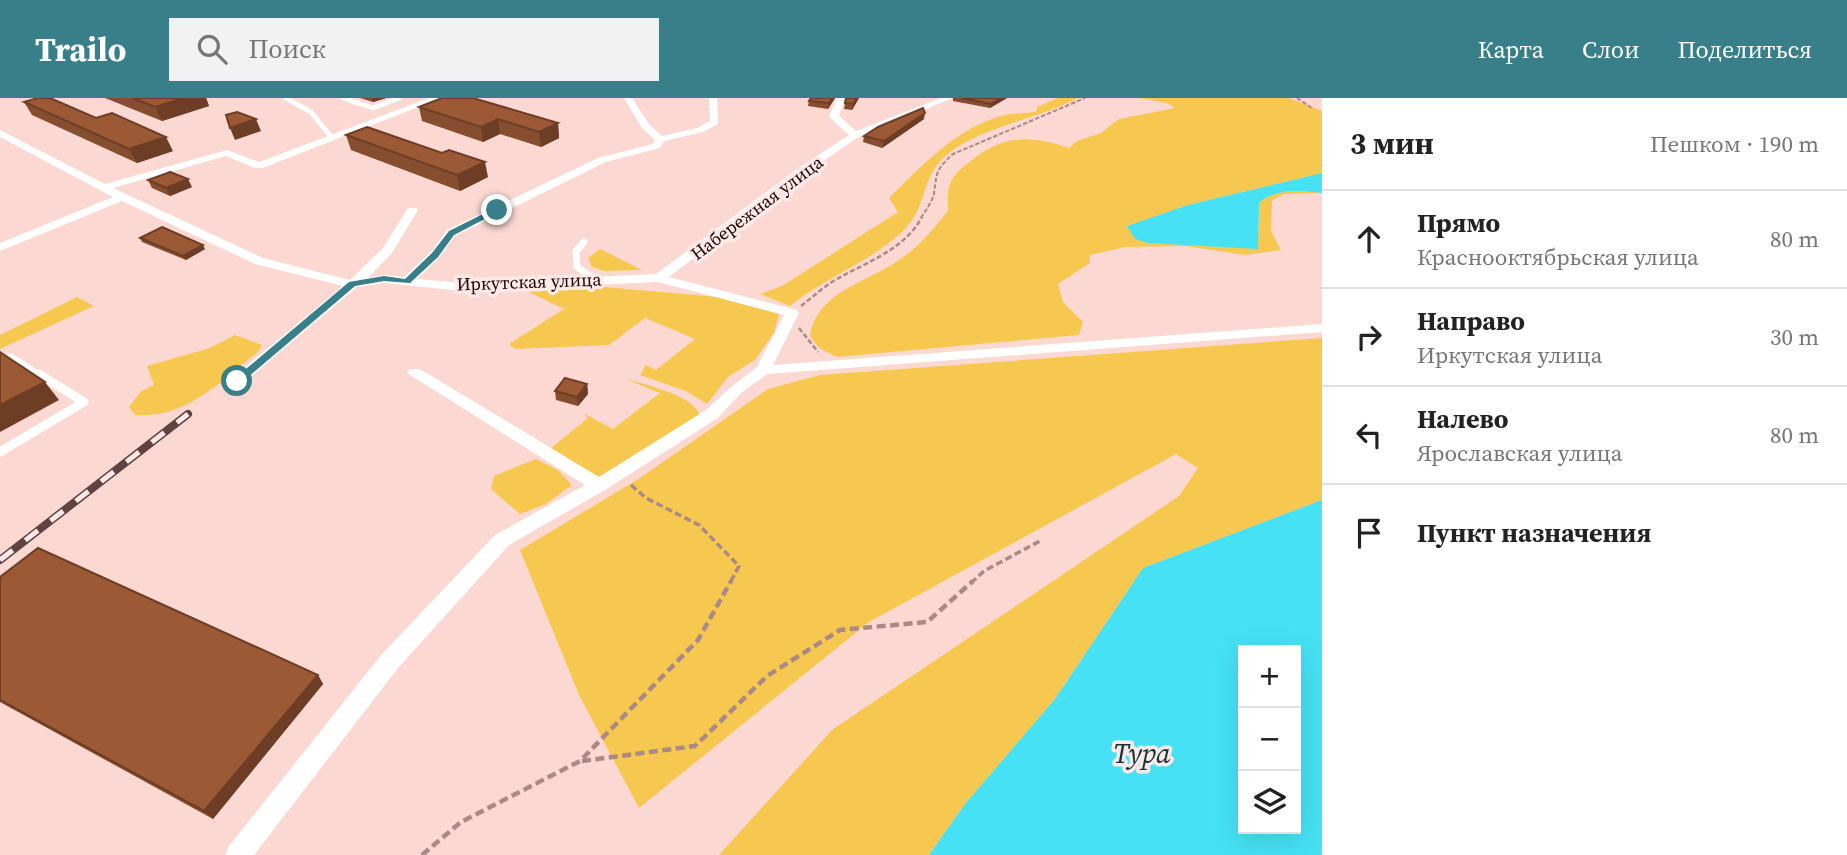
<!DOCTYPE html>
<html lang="ru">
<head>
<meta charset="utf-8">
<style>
	:root { --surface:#fff; --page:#f2f2f2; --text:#222; --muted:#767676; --line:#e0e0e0; --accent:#387f89 }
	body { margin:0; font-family:"Source Serif 4",serif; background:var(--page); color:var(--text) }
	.controls { position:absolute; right:21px; bottom:21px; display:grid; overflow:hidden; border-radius:0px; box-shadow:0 7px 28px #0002 }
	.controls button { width:63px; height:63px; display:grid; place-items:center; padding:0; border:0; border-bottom:2px solid var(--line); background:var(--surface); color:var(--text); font:35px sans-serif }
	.stop { position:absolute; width:21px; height:21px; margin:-16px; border:5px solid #387f89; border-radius:50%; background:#fff }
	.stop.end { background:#387f89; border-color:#fff; box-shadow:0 2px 7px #0008 }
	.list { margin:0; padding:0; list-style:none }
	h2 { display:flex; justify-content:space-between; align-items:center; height:91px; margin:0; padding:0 28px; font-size:30px }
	h2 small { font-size:23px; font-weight:400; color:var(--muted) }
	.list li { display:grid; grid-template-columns:46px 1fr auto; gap:21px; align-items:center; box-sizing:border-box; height:98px; padding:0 28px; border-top:2px solid var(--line) }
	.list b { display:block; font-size:26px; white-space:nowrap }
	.list p { margin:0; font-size:23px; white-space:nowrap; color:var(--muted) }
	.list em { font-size:23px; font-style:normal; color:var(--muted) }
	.icon { flex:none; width:38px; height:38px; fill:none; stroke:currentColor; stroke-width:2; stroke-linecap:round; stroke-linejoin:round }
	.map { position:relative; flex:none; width:1322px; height:757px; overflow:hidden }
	header { display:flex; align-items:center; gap:42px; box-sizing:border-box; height:98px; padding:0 35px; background:var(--accent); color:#fff }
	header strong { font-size:33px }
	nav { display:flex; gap:38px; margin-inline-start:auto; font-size:24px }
	.search { width:490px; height:63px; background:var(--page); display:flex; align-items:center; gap:18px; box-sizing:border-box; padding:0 24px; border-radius:0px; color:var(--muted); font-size:26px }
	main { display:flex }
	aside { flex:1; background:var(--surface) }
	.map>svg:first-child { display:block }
	.green { fill:#f7c850 }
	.water { fill:#46e1f4; fill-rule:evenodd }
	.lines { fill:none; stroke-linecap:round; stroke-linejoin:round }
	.path-far3 { stroke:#aa8986; stroke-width:2; stroke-dasharray:4.5 2; stroke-linecap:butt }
	.path-far2 { stroke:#aa8986; stroke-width:2.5; stroke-dasharray:5 2.5; stroke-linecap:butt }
	.path-far1 { stroke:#aa8986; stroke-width:3.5; stroke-dasharray:7 3.5; stroke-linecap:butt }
	.path { stroke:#aa8986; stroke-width:4.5; stroke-dasharray:9 4.5; stroke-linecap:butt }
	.service-far2 { stroke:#fff; stroke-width:5 }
	.service-far1 { stroke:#fff; stroke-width:7 }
	.service { stroke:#fff; stroke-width:9 }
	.minor { fill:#fff; fill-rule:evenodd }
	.rail-casing { stroke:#604240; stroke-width:8 }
	.rail { stroke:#fdeae8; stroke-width:5; stroke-dasharray:16; stroke-linecap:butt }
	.wall { fill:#864d2e }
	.shaded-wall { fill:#6d3e25 }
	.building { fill:#9c5935; stroke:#6d3e25; stroke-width:2 }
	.route { fill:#387f89 }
	.labels { text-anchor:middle; stroke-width:7; stroke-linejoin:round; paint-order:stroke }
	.far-street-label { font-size:18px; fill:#1f0303; stroke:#fdeae8 }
	.near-water-label { font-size:28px; font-style:italic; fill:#143438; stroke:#fdeae8 }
</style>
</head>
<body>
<header>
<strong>Trailo</strong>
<div class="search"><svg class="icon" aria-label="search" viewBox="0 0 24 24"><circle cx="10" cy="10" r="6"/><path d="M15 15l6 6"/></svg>Поиск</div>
<nav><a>Карта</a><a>Слои</a><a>Поделиться</a></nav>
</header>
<main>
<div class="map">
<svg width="1322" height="757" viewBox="0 0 1322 757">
	<rect width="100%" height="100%" fill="#fcd8d3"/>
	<path class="green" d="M 1058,0 L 1078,0 C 1040,20 995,26 959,48 C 915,75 933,106 901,135 C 868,165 824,180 790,208 L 760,196 L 782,188 L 898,114 L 889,100 C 921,68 960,27 1005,17 C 1016,15 1026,16 1037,13 L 1037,9 Z
		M 1139,0 L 1289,0 L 1322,13 L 1322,75 L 1188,107 L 1128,128 L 1148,145 L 1258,150 L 1259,105 C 1276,90 1301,92 1322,95 L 1284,96 L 1272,102 L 1271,133 L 1281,152 L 1245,157 L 1185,148 L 1126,149 L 1090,157 L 1090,165 L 1058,186 L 1063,204 L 1083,224 L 1079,237 L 837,259 L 819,250 L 810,238 C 817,193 869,184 902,160 C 921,147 934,130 948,113 C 947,81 951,78 976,59 C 1007,36 1033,38 1069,50 L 1077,43 L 1101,35 L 1119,21 L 1175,10 L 1167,5 Z
		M 600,151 L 642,172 L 604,173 L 592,169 L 588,160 Z
		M 593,188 L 718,199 L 779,216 L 774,235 L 755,262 L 728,279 L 707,306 L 686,293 L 640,277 L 646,267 L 656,272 L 695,241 L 645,220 L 609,247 L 515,251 L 509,246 L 564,211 L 523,191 Z
		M 77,199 L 94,208 L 0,251 L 0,237 Z
		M 235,237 L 262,247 L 258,254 C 219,284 187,321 135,317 L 129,309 L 141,293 L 154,287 L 147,268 L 210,250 Z
		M 1322,240 L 1322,402 L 1143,470 L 1055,601 L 965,706 L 929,757 L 719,757 L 832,632 L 1179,398 L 1198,370 L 1176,356 L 869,524 L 639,710 L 579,597 L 520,452 L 640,380 L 768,291 L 820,277 Z
		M 623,280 C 642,286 695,297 700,318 L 622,367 L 598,379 L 550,351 L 588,320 L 583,315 L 613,331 L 660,295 Z
		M 536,361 L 558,372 L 572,387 L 546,406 L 520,416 L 491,391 L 494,378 Z"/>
	<path class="water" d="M 1322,75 L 1322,95 C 1301,92 1276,90 1259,105 L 1258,151 L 1148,145 L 1135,141 L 1127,128 L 1188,107 Z
		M 1322,402 L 1322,757 L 929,757 L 965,706 L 1055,601 L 1143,470 ZM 1296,552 L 1296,731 L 1243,731 L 1243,552 Z"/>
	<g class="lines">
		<path class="path-far3" d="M 1297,0 L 1312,10
			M 921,120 C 925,113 933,103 934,95 C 937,73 936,72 953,56 L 1085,0"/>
		<path class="path-far2" d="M 801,208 C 813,199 824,188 837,181 C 867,164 905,151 922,119
			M 799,230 L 818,254"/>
		<path class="path-far1" d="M 631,387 L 646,400 L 699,427 L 739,468 L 730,485
			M 971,485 L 984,473 L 1040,443"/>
		<path class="path" d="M 582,663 L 695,648 L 767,578 L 840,532 L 927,524 L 973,483
			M 422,757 L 461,724 L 580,663 L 698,542 L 731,483"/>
		<path class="service-far2" d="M 286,0 L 311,14 L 332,40
			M 343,0 L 373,10 L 399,0"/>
		<path class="service-far1" d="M 584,144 L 576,153 L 577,169 L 594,181
			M 11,259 L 41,278"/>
		<path class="service" d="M 0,354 L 84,304 L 39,276"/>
		<path class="minor" d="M 429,0 L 441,0 L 263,70 L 255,70 L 226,58 L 113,90 L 263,160 L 350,182 L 383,150 L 408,110 L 416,110 L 418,112 L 392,155 L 368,180 L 384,177 L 404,179 L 431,154 L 447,132 L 598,60 L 653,46 L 655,42 L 642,30 L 624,0 L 632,0 L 649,26 L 662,38 L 697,30 L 710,23 L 709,0 L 717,0 L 718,26 L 703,34 L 664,43 L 660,50 L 606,64 L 455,138 L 439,160 L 417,181 L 462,185 L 656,176 L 800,69 L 849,37 L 829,19 L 837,0 L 845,0 L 839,18 L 856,33 L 941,0 L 953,0 L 857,40 L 807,74 L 669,179 L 797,212 L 799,215 L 773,267 L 1322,226 L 1322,234 L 767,276 L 741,295 L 718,320 L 605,392 L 509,447 L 398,570 L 254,757 L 225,757 L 229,748 L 382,556 L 495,437 L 585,387 L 410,277 L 407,274 L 410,271 L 420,271 L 599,379 L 706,312 L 731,289 L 757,269 L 784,217 L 658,184 L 462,193 L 384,185 L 357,189 L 242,286 L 232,286 L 229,283 L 232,280 L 343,188 L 255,166 L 122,103 L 0,153 L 0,145 L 113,99 L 0,39 L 0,32 L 105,86 L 227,52 L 259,64 Z"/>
		<g class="rail-casing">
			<path id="rail" d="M 0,462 L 188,316"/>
		</g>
		<use href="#rail" class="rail"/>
	</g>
	<path class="wall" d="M 105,0 L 206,0 L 209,8 L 162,23 Z
		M 360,0 L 386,0 L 373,4 Z
		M 835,0 L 828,11 L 808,8 L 809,3 Z
		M 846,0 L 859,0 L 852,12 L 844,11 Z
		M 953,0 L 1007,0 L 990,10 L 953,3 Z
		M 24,4 L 173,53 L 137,65 L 32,17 Z
		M 419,9 L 558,25 L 559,40 L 541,49 L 500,36 L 483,44 L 422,23 Z
		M 924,21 L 882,50 L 863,44 L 864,38 Z
		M 346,37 L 488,79 L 460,93 L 351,52 Z
		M 148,82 L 192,89 L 170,98 L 152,90 Z
		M 140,140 L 205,151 L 186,162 L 142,144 Z
		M 587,286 L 588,296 L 578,308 L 556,302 L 555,293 Z
		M 0,479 L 318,577 L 323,586 L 213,721 L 0,604 Z"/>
	<path class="shaded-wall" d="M 183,0 L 206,0 L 209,8 L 162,23 L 155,9 Z
		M 372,0 L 386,0 L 373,4 Z
		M 832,0 L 835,0 L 828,11 L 829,5 Z
		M 857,0 L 859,0 L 852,12 L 853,6 Z
		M 1001,0 L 1007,0 L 990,10 L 991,6 Z
		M 925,15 L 924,21 L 882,50 L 884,43 Z
		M 256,21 L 261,33 L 235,42 L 230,30 Z
		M 498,21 L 500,36 L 483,44 L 481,29 Z
		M 558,25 L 559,40 L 541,49 L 539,34 Z
		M 166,39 L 173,53 L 137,65 L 129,51 Z
		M 485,64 L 488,79 L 460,93 L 457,77 Z
		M 188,81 L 192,89 L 170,98 L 166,90 Z
		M 203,147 L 205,151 L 186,162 L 183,158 Z
		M 45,284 L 59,302 L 0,334 L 0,307 Z
		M 587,286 L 588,296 L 578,308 L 577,299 Z
		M 318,577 L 323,586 L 213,721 L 204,713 Z"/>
	<path class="building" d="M 38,0 L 50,0 L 96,20 L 112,15 L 166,39 L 129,51 L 24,4 Z
		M 133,0 L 183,0 L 155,9 Z
		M 442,0 L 473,0 L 558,25 L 539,34 L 498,21 L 481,29 L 419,9 Z
		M 811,0 L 832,0 L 829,5 L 809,3 Z
		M 846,0 L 857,0 L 853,6 L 845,5 Z
		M 962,0 L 1001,0 L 991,6 Z
		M 923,10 L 925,15 L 884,43 L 864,38 L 878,29 Z
		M 237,14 L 256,21 L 230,30 L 226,17 Z
		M 367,29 L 442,55 L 449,52 L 485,64 L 457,77 L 346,37 Z
		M 170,74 L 188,81 L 166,90 L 148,82 Z
		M 162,129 L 203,147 L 183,158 L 140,140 Z
		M 0,254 L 45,284 L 0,307 Z
		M 565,280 L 587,286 L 577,299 L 555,293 Z
		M 38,450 L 318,577 L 204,713 L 0,602 L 0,479 Z"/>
	<path class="route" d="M 497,109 L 500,113 L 454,137 L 438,159 L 410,185 L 384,183 L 355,188 L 241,285 L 234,285 L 234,281 L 349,184 L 384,178 L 405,181 L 432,155 L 449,133 Z"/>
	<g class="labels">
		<g class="far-street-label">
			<text transform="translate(757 110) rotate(-37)" y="6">Набережная улица</text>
			<text transform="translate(529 184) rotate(-2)" y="6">Иркутская улица</text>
		</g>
		<g class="near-water-label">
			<text x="1142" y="665">Тура</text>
		</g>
	</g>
</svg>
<div class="controls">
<button>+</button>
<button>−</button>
<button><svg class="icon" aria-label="layers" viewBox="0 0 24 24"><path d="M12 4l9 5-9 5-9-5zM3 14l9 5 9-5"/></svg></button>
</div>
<div class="stop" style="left:237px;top:283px"></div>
<div class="stop end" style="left:497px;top:112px"></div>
</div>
<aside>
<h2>3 мин<small>Пешком · 190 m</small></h2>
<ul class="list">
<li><svg class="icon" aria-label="ahead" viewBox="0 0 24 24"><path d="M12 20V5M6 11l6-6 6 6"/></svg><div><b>Прямо</b><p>Краснооктябрьская улица</p></div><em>80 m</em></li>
<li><svg class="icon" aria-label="right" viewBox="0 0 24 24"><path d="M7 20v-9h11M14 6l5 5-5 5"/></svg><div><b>Направо</b><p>Иркутская улица</p></div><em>30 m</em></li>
<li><svg class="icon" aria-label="left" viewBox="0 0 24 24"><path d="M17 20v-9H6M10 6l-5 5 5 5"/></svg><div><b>Налево</b><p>Ярославская улица</p></div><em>80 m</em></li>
<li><svg class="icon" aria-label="arrive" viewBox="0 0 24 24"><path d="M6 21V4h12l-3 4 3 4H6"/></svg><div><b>Пункт назначения</b></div></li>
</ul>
</aside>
</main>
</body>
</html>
